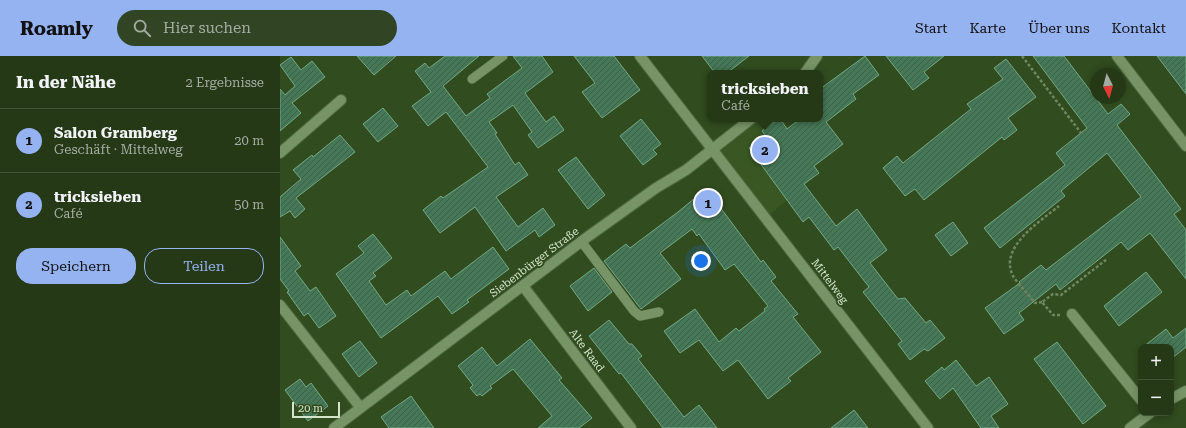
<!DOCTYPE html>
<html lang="de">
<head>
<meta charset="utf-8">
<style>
	:root { --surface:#253917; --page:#314424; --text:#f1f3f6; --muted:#a3aca1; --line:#425336; --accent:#95b2f1 }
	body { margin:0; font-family:"Roboto Serif",serif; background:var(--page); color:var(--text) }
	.controls { position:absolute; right:12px; bottom:12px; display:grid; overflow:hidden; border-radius:8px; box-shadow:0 2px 6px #0003 }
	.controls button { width:36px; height:36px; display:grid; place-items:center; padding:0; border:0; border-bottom:1px solid var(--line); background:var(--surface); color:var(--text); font:20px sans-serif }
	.compass { position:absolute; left:810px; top:12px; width:36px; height:36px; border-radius:50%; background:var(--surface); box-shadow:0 2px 6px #0003; rotate:174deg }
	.scale { position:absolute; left:12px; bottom:10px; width:48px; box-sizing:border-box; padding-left:4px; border:2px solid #d4e4cb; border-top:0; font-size:11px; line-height:14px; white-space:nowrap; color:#d4e4cb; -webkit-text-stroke:3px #314c1f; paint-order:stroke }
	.you { position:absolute; left:421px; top:205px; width:14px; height:14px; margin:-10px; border:3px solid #fff; border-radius:50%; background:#1a73e8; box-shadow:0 0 0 6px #1a73e833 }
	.badge { display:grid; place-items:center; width:26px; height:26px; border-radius:50%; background:var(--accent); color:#111; font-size:13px; font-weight:700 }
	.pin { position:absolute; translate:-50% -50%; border:2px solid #fff; box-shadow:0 1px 4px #0006 }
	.popup { position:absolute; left:427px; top:14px; width:116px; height:52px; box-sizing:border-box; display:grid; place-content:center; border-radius:8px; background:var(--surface); filter:drop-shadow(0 1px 3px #0005); font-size:13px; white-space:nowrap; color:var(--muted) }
	.popup b { font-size:15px; color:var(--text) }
	.popup::after { content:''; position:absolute; left:50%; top:100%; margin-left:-8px; border:8px solid transparent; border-top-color:var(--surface) }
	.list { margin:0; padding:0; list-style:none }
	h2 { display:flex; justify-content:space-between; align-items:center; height:52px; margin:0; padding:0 16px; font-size:17px }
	h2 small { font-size:13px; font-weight:400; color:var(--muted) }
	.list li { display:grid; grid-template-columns:26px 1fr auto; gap:12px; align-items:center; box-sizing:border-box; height:64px; padding:0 16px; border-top:1px solid var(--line) }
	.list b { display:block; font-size:15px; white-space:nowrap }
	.list p { margin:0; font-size:13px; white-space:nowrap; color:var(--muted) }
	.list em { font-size:13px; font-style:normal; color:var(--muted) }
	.actions { display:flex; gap:8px; padding:12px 16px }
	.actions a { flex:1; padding:9px 0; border:1px solid var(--accent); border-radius:16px; text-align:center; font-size:14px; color:var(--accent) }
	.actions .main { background:var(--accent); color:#111 }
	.icon { flex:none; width:22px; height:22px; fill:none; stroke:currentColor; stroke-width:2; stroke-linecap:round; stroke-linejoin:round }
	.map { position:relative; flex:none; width:906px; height:372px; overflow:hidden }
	header { display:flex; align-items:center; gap:24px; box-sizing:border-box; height:56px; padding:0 20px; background:var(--accent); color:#111 }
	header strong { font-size:19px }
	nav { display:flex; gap:22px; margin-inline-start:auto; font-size:14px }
	.search { width:280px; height:36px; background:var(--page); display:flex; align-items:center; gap:10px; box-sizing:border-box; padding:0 14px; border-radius:22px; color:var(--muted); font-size:15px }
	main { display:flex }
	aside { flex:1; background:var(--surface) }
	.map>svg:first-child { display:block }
	.built { fill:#385723 }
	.building { fill:url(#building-hatch); stroke:#74a885 }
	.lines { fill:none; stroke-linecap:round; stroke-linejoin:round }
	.service-casing { stroke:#506740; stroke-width:10 }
	.minor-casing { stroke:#506740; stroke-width:12 }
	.path { stroke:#6f8661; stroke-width:2.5; stroke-dasharray:3 2; stroke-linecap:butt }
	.service { stroke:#769465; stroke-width:9 }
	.minor { stroke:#769465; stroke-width:10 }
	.labels { text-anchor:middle; stroke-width:4; stroke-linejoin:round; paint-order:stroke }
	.street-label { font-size:11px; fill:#d4e4cb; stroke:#314c1f }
</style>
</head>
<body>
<header>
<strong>Roamly</strong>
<div class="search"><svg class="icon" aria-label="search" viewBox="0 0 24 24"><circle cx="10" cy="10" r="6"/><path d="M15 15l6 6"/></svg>Hier suchen</div>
<nav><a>Start</a><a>Karte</a><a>Über uns</a><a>Kontakt</a></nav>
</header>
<main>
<aside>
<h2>In der Nähe<small>2 Ergebnisse</small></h2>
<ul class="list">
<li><span class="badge">1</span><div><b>Salon Gramberg</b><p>Geschäft · Mittelweg</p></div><em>20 m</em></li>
<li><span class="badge">2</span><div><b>tricksieben</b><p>Café</p></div><em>50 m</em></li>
</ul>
<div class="actions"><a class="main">Speichern</a><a>Teilen</a></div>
</aside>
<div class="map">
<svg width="906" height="372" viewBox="0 0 906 372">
	<defs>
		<pattern id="building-hatch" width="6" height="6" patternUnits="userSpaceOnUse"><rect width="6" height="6" fill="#457856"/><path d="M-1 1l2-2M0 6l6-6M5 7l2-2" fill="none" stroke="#425e4a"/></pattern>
	</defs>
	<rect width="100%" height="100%" fill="#314c1f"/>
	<path class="built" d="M 471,63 L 503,63 L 539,117 L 486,162 L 433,93 Z"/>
	<path class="building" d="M 77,0 L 116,0 L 94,19 Z
		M 165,0 L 199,0 L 163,30 L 186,60 L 210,42 L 207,38 L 242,12 L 233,0 L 262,0 L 273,16 L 245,37 L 266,66 L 274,60 L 284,74 L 258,92 L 248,79 L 252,76 L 233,49 L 209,66 L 217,77 L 215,78 L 235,109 L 239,106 L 248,119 L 216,141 L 238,171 L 263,152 L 275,169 L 259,181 L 255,174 L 226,195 L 195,151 L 160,177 L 143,154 L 161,140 L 163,142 L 208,111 L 166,56 L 148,70 L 132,50 L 151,36 L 135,15 L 145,7 L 149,12 Z
		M 294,0 L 334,0 L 360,34 L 322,62 L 302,36 L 315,27 Z
		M 422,0 L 469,0 L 447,17 L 435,17 Z
		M 585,0 L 599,19 L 573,38 L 576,43 L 546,66 L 563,88 L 534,110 L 539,117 L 524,128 L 556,170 L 577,153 L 607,194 L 590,207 L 618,243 L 625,242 L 646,267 L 650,264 L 665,282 L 648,295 L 644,293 L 630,304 L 618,288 L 622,285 L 583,236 L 589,231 L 558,191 L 554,194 L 529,161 L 523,166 L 469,92 L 486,80 L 482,75 L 498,63 L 500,63 L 507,73 L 520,63 L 540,63 L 540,33 Z
		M 606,0 L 664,0 L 644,16 L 649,22 L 633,34 Z
		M 753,0 L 784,0 L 828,58 L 841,48 L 850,58 L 837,69 L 901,153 L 894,158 L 906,174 L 906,223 L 870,177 L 848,194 L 841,186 L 780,234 L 776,228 L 739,257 L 744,264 L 724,278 L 705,252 L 740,227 L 739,226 L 761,209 L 766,214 L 861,141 L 827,97 L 781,135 L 785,140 L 720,192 L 704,172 L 785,109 L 776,97 L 807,72 Z
		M 877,0 L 906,0 L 906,38 Z
		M 11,1 L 21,14 L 32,5 L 45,21 L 12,47 L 21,57 L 0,75 L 0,33 L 5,39 L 15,30 L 0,9 Z
		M 726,3 L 756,41 L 728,62 L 737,74 L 724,84 L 722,81 L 644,144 L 635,133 L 625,140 L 603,112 L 617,100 L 623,107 L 691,53 L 687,48 L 723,23 L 714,12 Z
		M 103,52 L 118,70 L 98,86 L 83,68 Z
		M 361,63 L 381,88 L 373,94 L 377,98 L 363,109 L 340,80 Z
		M 60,79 L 75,96 L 16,142 L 25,153 L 15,162 L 10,155 L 0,161 L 0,141 L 21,123 L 13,114 L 32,99 L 33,101 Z
		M 296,101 L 325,139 L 308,153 L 278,114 Z
		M 428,135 L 481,206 L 483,204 L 496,221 L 491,225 L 518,258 L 513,261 L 541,296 L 508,322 L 511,325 L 488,343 L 458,304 L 443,315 L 419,284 L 400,297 L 384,275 L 415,253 L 439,286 L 456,272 L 459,275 L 485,255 L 484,253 L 488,250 L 454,208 L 445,214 L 419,178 L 417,180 L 412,173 L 380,197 L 401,223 L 361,253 L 324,205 L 346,188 L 350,192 L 398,156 L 415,142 L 417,145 Z
		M 673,166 L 688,187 L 671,200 L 655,179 Z
		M 93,178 L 112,202 L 93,217 L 96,220 L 89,225 L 106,249 L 127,234 L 131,240 L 165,215 L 171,223 L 213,191 L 229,213 L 187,244 L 189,246 L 172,258 L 158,240 L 101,282 L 56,218 L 84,197 L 78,190 Z
		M 0,181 L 21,210 L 15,215 L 30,235 L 36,231 L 56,260 L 39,272 L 28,257 L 24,260 L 7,236 L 9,235 L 0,223 Z
		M 314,212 L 332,236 L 308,255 L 290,230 Z
		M 866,216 L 882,236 L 839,270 L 824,250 Z
		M 329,264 L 349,288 L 352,288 L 362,300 L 358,303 L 404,361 L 419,349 L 437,372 L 383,372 L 341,317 L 339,318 L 309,280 Z
		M 906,272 L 906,291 L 891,303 L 891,291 L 863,291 L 886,273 L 893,282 Z
		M 250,283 L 282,322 L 279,324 L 312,362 L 299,372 L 258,372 L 272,360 L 233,313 L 210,330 L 212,332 L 202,340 L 200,338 L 197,340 L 190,332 L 193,329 L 178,310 L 202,291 L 217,310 Z
		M 80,285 L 97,307 L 79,321 L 62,298 Z
		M 777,286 L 826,350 L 803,368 L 754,303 Z
		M 676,304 L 696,330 L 709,321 L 728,348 L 711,360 L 719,372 L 701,372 L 673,332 L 660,343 L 645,325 L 662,311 L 664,314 Z
		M 20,323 L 26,331 L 31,327 L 48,350 L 28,365 L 5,334 Z
		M 131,340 L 154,372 L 109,372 L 101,361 Z
		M 574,354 L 588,372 L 551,372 Z"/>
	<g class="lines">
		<g class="service-casing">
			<path id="service" d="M 192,23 L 223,0
				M 301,185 L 354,255 L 360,260 L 379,256"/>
		</g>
		<g class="minor-casing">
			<path id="minor" d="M 360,0 L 648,372
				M 837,0 L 906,90
				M 525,17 L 537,0
				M 0,97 L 61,44
				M 243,230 L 351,372
				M 0,249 L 80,351
				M 792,258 L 861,344
				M 891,343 L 906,335
				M 54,372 L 306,182 L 376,132 L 406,114 L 471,63
				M 850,372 L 870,357"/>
		</g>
		<path class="path" d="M 742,0 L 801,77
			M 762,246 L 755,247 C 748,238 739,229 733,220 C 718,191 761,165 779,150
			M 780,259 L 773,259 L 762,246 L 773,238 L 781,239 L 827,203"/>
		<use href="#service" class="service"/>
		<use href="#minor" class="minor"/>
	</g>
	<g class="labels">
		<g class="street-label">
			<text transform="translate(254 206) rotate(-37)" y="4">Siebenbürger Straße</text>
			<text transform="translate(550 225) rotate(53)" y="4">Mittelweg</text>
			<text transform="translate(307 294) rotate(53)" y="4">Alte Raad</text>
		</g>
	</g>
</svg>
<div class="controls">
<button>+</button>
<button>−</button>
</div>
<svg class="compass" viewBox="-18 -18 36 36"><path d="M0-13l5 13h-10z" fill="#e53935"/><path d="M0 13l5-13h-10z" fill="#a3aca1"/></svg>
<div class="scale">20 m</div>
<div class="you"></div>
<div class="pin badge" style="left:428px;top:147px">1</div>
<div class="pin badge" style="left:485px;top:94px">2</div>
<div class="popup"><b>tricksieben</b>Café</div>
</div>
</main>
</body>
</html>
